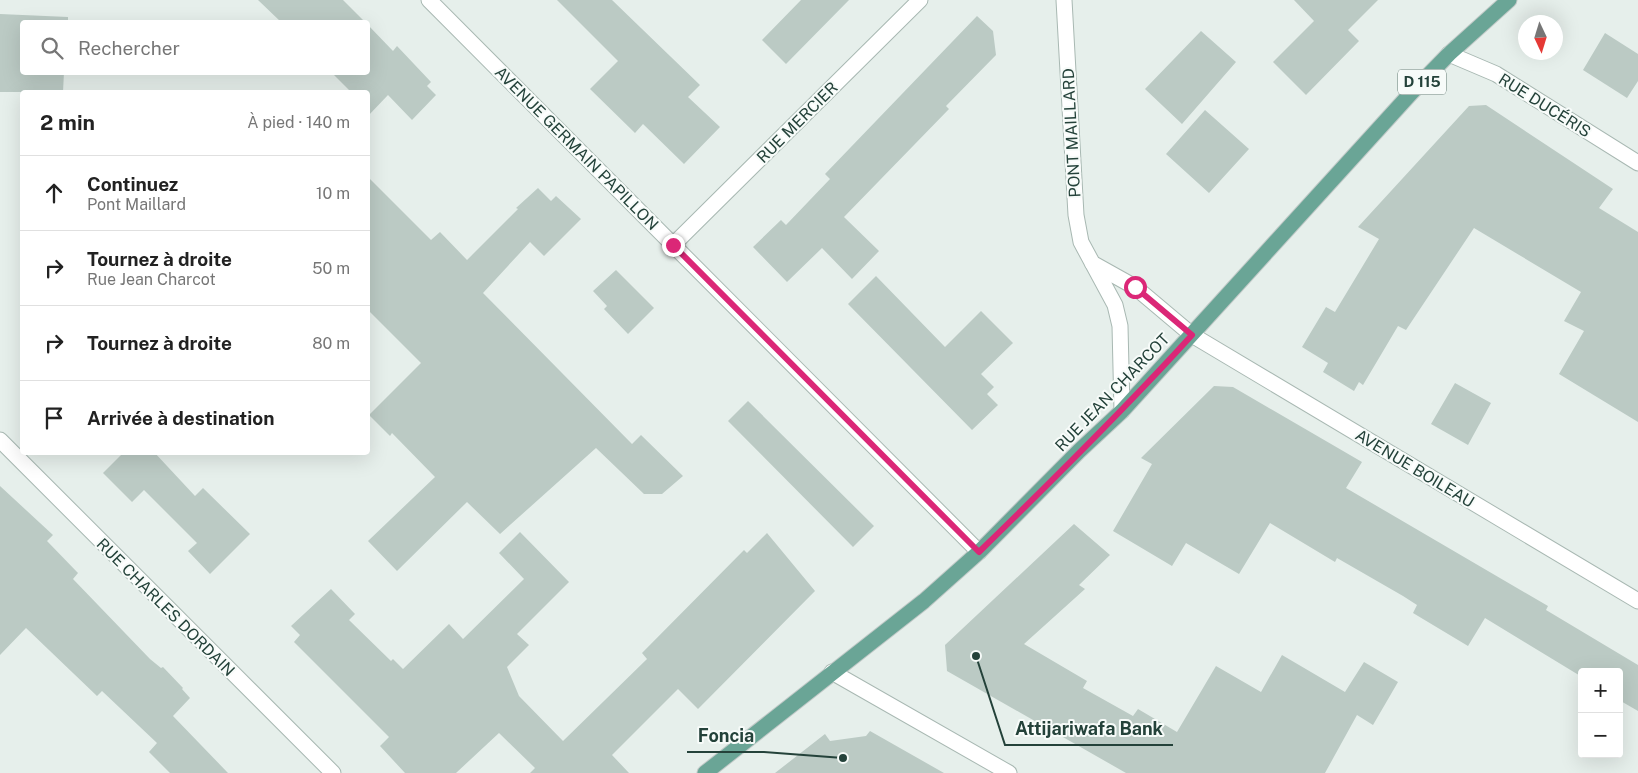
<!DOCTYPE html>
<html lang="fr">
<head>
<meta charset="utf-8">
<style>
	:root { --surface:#fff; --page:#f2f2f2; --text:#222; --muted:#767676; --line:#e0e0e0 }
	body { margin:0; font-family:"Public Sans",sans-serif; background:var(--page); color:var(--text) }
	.controls { position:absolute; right:15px; bottom:15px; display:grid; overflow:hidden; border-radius:5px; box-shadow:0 5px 20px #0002 }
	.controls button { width:45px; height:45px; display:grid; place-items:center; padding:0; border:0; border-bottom:1px solid var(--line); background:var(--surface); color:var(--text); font:25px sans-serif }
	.compass { position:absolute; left:1518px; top:15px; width:45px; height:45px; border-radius:50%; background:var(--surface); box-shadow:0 5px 20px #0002; rotate:176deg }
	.stop { position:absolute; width:15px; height:15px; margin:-11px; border:4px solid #db2777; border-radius:50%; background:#fff }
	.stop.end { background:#db2777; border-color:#fff; box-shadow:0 1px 5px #0008 }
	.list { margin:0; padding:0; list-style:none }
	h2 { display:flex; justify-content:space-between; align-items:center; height:65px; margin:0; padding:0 20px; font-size:21px }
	h2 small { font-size:16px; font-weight:400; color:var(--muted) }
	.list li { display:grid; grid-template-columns:32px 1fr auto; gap:15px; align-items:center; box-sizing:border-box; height:75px; padding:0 20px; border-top:1px solid var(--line) }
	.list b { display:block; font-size:19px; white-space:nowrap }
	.list p { margin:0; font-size:16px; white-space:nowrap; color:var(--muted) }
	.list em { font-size:16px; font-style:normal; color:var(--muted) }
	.icon { flex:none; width:28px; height:28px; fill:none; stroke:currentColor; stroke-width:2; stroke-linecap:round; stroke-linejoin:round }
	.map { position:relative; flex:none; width:1638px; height:773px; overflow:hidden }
	.search { position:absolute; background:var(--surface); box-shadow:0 5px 20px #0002; left:20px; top:20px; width:350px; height:55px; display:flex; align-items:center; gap:12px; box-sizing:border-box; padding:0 18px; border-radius:5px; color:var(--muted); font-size:19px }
	.panel { position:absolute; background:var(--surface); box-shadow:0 5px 20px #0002; left:20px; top:90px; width:350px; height:365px; border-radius:5px }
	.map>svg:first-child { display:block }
	.building { fill:#bbcac4 }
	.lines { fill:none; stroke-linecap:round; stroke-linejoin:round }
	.minor-casing { stroke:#a8b8b2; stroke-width:17 }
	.major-casing { stroke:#c2cac8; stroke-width:17 }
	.minor { stroke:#fff; stroke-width:15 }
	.major { stroke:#6aa596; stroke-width:15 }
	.route { stroke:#db2777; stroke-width:6 }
	.labels { text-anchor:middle; stroke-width:4; stroke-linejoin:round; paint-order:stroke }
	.shield { fill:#f7fbf9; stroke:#637a73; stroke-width:1 }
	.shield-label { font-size:15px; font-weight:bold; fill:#24423a }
	.street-label { font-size:16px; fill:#24423a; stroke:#f7fbf9 }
	.leader { fill:none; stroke:#24423a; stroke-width:2 }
	.callout-dot { fill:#24423a; stroke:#f7fbf9; stroke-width:2 }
	.callout-label { font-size:18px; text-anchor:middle; font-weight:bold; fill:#24423a; stroke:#f7fbf9; stroke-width:4; stroke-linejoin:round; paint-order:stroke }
</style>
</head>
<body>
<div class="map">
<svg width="1638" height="773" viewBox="0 0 1638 773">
	<rect width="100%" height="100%" fill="#e6efeb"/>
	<path class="building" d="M 258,0 L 343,0 L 365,22 L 281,22 Z
		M 557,0 L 612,0 L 700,85 L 688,97 L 720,127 L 684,164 L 643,124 L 635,133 L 590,89 L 618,61 Z
		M 801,0 L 849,0 L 786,64 L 762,40 Z
		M 1294,0 L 1378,0 L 1348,30 L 1359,41 L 1306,95 L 1273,62 L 1314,21 Z
		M 0,14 L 68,17 L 68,22 L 22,22 L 22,72 L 64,72 L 63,92 L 0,92 Z
		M 977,16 L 993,31 L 996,55 L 946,106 L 949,109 L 844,217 L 879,251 L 852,279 L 822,248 L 787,282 L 753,247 L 781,220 L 786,225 L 830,179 L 825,174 Z
		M 368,25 L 393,51 L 397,46 L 431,82 L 427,86 L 436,95 L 412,120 L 388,95 L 368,116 L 368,92 L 351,92 L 331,72 L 368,72 Z
		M 1201,31 L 1236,62 L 1182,124 L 1145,89 Z
		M 1605,33 L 1638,54 L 1638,81 L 1627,98 L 1583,70 Z
		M 1486,105 L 1613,189 L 1599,208 L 1638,232 L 1638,422 L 1559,374 L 1584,331 L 1564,321 L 1581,292 L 1474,228 L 1406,330 L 1398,326 L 1363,385 L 1359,382 L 1354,391 L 1323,372 L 1328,363 L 1302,347 L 1326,307 L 1335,312 L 1379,239 L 1358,227 L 1469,106 Z
		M 1205,110 L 1249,149 L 1209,193 L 1166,154 Z
		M 368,177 L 431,240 L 440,232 L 467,260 L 518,209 L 516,208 L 538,188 L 551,201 L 556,196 L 581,219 L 544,256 L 530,242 L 483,293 L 632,444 L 641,435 L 683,476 L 662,494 L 644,494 L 596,448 L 500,534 L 467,502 L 397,571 L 368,541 L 435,477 L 392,433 L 390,436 L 369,415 L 421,363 L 368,310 Z
		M 616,270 L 654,308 L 628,334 L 604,309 L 607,306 L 593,291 Z
		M 876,276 L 945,347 L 981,311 L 1013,343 L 981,374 L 994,387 L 987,394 L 998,405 L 972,430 L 848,304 Z
		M 1455,383 L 1491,403 L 1468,445 L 1431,424 Z
		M 1214,386 L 1233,387 L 1362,462 L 1346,488 L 1548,606 L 1546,610 L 1638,665 L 1638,711 L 1619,700 L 1619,672 L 1582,672 L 1582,677 L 1485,618 L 1468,646 L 1413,613 L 1417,605 L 1403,596 L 1337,558 L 1335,562 L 1270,523 L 1239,574 L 1186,543 L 1172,566 L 1113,531 L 1152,464 L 1141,458 Z
		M 748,401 L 874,526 L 853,547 L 728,421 Z
		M 124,452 L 154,452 L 195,496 L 203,488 L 250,534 L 210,574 L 188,551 L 197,543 L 144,490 L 132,502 L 103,473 Z
		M 0,486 L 53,535 L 47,541 L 78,573 L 73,579 L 150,659 L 161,668 L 163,667 L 183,688 L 182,689 L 190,698 L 173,716 L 228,773 L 170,773 L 149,752 L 157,743 L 102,691 L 97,696 L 26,628 L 0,655 Z
		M 1074,524 L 1110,555 L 1079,585 L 1085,589 L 1024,644 L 1087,681 L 1083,688 L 1133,716 L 1138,709 L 1177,732 L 1216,666 L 1261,692 L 1282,655 L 1345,692 L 1364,662 L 1398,682 L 1373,725 L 1357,715 L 1325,773 L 1126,773 L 947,671 L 945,645 Z
		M 520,532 L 569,582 L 517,634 L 529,645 L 507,667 L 519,696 L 563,741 L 647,659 L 642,653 L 744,550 L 747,553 L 767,533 L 815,591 L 698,709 L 678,689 L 612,755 L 629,773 L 530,773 L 535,768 L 499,733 L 456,773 L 405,773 L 380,746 L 389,737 L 294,642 L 300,635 L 291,626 L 331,589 L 355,614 L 349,620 L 391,661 L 393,659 L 403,669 L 449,624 L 463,639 L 524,579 L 499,553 Z
		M 870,731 L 944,773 L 775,773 L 825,734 L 830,741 L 866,736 Z"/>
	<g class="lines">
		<g class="minor-casing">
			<path id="minor" d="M 429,0 L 979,552
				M 1064,0 L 1076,215 L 1081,242 L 1115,305 L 1120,326 L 1122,411
				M 1449,54 L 1496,74 L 1638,163
				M 673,245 L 920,0
				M 1092,263 L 1135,287 L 1192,335 L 1638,601
				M 0,440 L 333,773
				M 832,672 L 1009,773"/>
		</g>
		<g class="major-casing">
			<path id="major" d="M 705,773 L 924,601 L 979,552 L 1079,451 L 1122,411 L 1412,92 L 1449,54 L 1509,0"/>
		</g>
		<use href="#minor" class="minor"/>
		<use href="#major" class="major"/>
	</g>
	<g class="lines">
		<path class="route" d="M 673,245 L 979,552 C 1052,481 1124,410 1192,335 L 1135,287"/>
	</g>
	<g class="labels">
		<rect class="shield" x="1398" y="69.5" width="48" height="25" rx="4"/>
		<g class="shield-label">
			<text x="1422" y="87">D 115</text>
		</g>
		<g class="street-label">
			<text transform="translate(1545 105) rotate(32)" y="6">RUE DUCÉRIS</text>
			<text transform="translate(797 122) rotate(-45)" y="6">RUE MERCIER</text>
			<text transform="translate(1071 133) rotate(-93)" y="6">PONT MAILLARD</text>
			<text transform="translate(577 148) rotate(45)" y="6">AVENUE GERMAIN PAPILLON</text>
			<text transform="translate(1112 392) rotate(-46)" y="6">RUE JEAN CHARCOT</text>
			<text transform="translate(1415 468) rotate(31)" y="6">AVENUE BOILEAU</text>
			<text transform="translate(166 607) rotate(45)" y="6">RUE CHARLES DORDAIN</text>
		</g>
	</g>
	<path class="leader" d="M976 656L1005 745H1173M843 758L764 752H687"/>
	<g class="callout-dot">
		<circle cx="976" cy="656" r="5"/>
		<circle cx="843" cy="758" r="5"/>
	</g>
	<g class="callout-label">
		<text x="1089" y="735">Attijariwafa Bank</text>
		<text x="726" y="742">Foncia</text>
	</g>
</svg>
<div class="controls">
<button>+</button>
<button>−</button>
</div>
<svg class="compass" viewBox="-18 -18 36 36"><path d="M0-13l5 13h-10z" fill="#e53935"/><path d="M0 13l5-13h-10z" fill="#767676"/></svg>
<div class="stop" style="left:1135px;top:287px"></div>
<div class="stop end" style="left:673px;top:245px"></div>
<div class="search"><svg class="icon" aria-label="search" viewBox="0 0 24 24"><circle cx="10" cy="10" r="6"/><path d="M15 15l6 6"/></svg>Rechercher</div>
<section class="panel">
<h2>2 min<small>À pied · 140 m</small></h2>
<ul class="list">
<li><svg class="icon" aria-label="ahead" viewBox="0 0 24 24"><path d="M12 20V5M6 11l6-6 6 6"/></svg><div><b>Continuez</b><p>Pont Maillard</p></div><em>10 m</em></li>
<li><svg class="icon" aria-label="right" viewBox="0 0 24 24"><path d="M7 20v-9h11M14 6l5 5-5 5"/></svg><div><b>Tournez à droite</b><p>Rue Jean Charcot</p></div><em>50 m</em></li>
<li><svg class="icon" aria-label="right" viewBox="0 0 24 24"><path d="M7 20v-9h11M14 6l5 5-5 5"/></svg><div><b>Tournez à droite</b></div><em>80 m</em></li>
<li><svg class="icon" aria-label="arrive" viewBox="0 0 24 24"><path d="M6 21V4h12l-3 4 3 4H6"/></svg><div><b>Arrivée à destination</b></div></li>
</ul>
</section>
</div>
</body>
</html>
